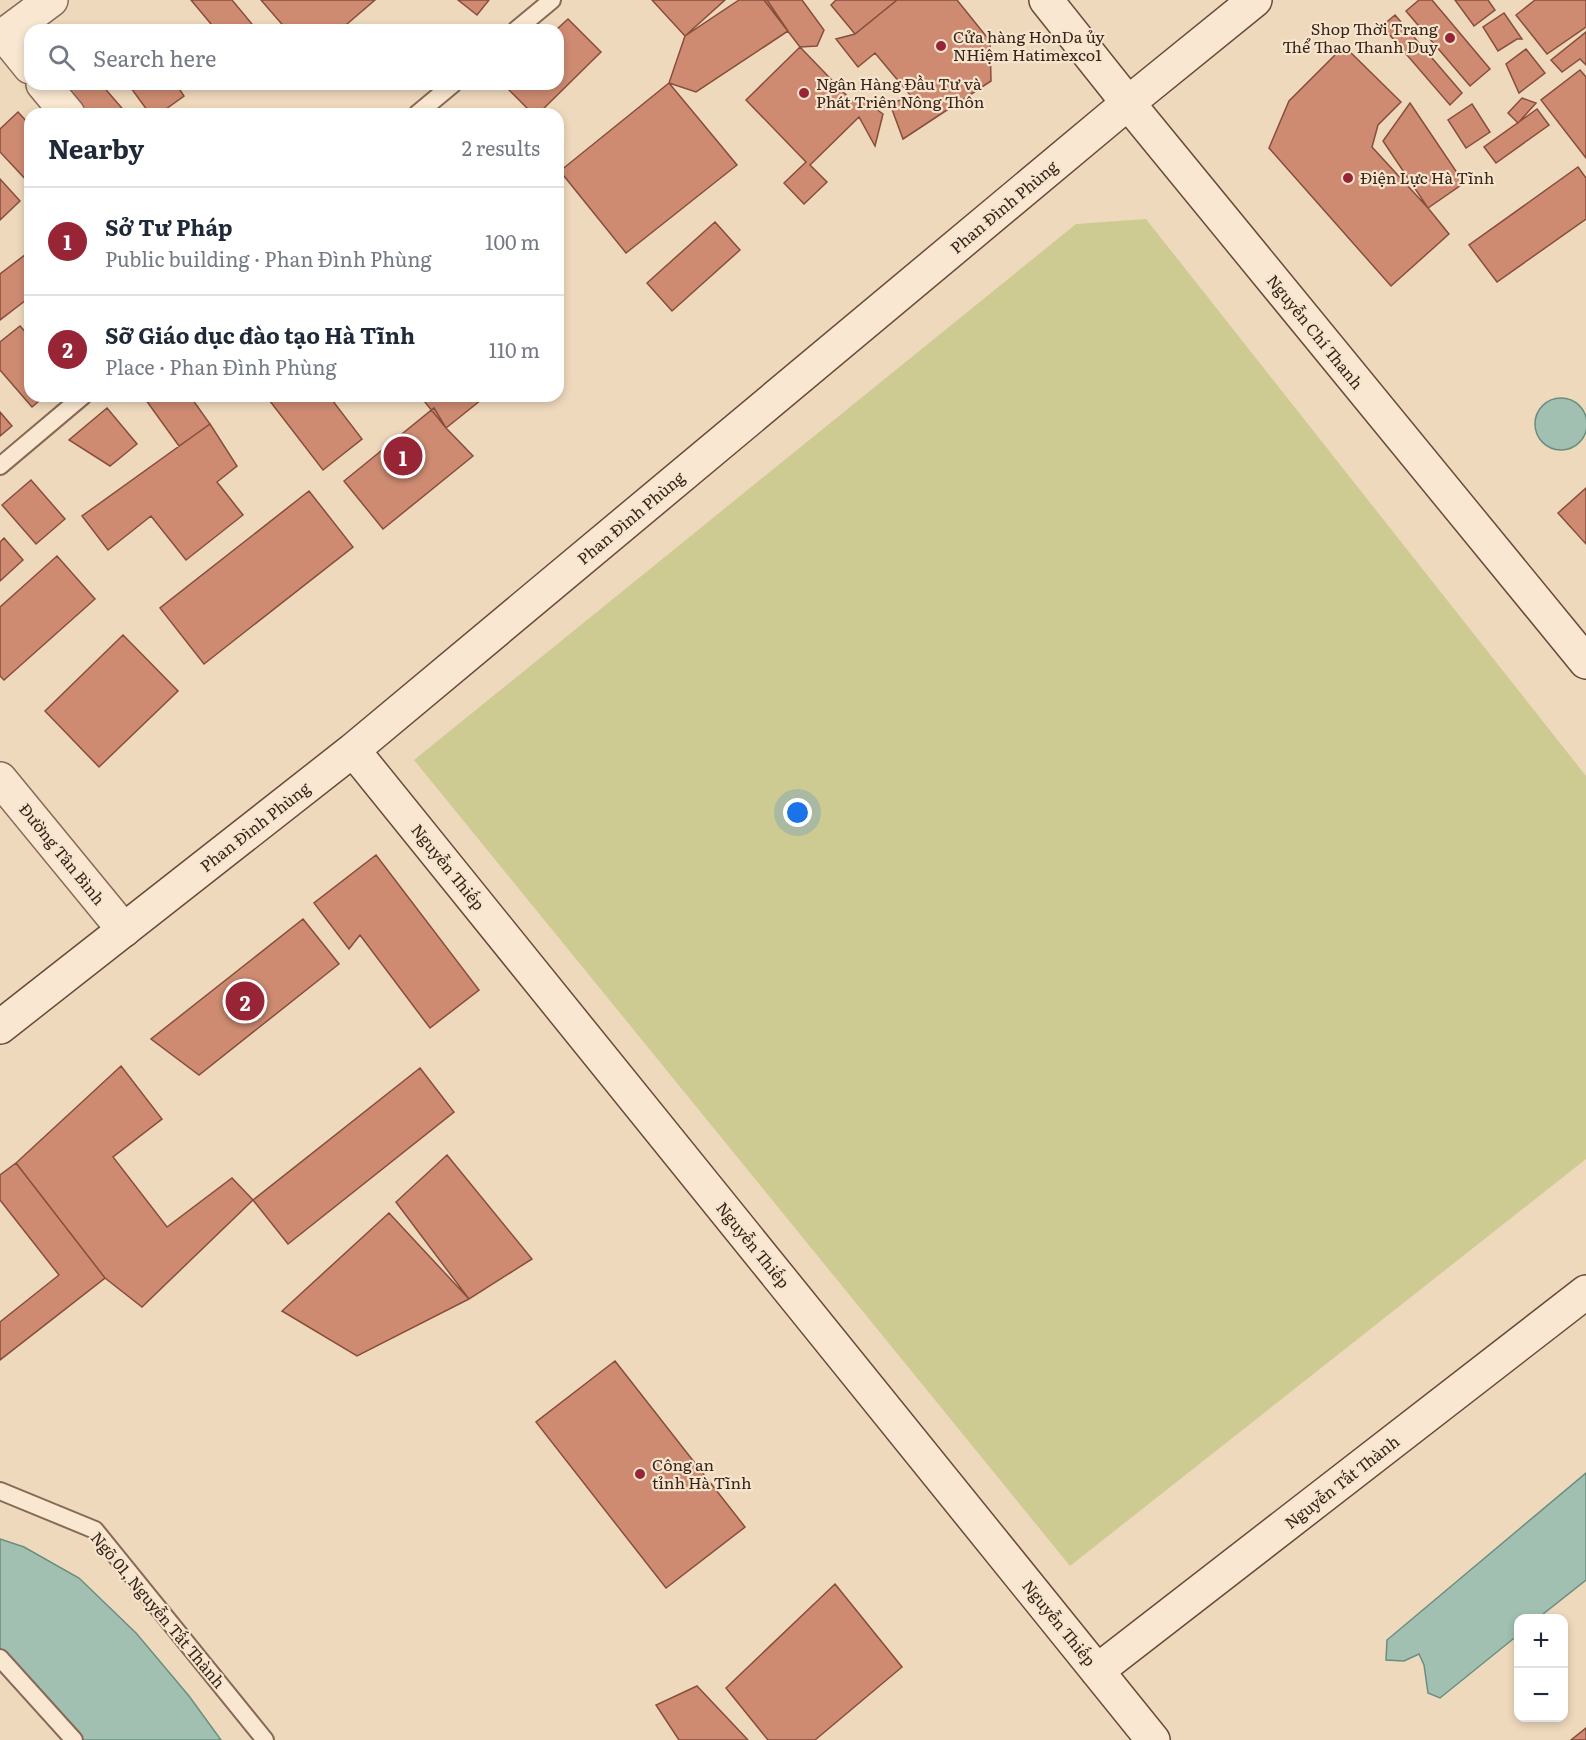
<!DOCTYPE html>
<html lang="en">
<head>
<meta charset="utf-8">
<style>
	:root { --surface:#fff; --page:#f6f6f7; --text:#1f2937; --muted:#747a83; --line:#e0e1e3; --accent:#972536 }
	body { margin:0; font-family:Literata,serif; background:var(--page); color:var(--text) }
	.controls { position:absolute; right:18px; bottom:18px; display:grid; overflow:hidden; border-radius:12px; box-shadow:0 3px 9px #0003 }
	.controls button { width:54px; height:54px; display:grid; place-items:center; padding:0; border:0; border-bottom:2px solid var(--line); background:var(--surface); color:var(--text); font:30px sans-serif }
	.you { position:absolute; left:798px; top:813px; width:21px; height:21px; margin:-15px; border:4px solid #fff; border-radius:50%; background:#1a73e8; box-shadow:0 0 0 9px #1a73e833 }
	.badge { display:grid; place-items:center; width:39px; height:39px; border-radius:50%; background:var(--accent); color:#fff; font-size:20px; font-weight:700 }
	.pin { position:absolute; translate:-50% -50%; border:3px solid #fff; box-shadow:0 2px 6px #0006 }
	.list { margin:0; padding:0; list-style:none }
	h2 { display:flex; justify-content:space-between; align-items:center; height:78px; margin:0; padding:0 24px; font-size:26px }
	h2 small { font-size:20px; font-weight:400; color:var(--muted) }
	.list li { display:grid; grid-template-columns:39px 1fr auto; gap:18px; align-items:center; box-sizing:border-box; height:108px; padding:0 24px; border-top:2px solid var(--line) }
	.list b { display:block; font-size:22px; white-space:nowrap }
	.list p { margin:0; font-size:20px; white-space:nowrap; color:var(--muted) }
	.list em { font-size:20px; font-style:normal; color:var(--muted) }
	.icon { flex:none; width:33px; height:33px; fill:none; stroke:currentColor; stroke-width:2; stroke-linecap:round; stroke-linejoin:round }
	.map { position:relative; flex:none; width:1586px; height:1740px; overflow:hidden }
	.search { position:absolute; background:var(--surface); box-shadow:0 3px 9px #0003; left:24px; top:24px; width:540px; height:66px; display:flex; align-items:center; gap:15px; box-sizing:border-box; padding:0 21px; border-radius:18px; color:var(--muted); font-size:22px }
	.panel { position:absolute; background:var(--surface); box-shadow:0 3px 9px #0003; left:24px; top:108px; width:540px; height:294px; border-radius:18px }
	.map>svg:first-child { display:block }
	.green { fill:#cdcb92 }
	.water { fill:#a1c0b2; stroke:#698e7f; stroke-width:1.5 }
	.building { fill:#ce8b72; stroke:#874e3b; stroke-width:1.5 }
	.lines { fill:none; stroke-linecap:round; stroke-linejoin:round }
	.lane-casing { stroke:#876956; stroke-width:20 }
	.street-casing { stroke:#876956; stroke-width:36 }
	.secondary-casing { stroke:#694a3a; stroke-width:36 }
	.lane { stroke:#f9e7d1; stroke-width:16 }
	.street { stroke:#f9e7d1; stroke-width:33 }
	.secondary { stroke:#f9e7d1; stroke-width:33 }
	.poi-dot { fill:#972536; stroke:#f6e4cd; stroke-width:2 }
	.labels { text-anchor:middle; stroke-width:4.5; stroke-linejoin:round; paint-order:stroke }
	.poi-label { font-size:16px; fill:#36241b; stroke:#f6e4cd; text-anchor:start }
	.street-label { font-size:16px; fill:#36241b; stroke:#f6e4cd }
</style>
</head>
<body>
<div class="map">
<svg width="1586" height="1740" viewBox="0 0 1586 1740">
	<rect width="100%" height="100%" fill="#efd9bd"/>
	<path class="green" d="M 1146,219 L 1586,776 L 1586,1159 L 1070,1566 L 414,760 L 1076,224 Z"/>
	<path class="water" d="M1535 424a26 26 0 1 1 52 0a26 26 0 1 1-52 0Z
		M 1586,1473 L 1586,1580 L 1538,1618 L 1518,1618 L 1518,1635 L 1440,1698 L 1428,1693 L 1424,1665 L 1419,1654 L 1404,1661 L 1386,1660 L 1387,1640 Z
		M 0,1539 L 24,1547 L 79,1578 L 136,1633 L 189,1696 L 221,1740 L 80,1740 L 0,1652 Z"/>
	<path class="building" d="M 191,0 L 232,0 L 257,30 L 216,30 Z
		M 261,0 L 375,0 L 340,30 L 287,30 Z
		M 458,0 L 489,0 L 477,15 Z
		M 652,0 L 725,0 L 685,36 Z
		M 739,0 L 767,0 L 788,31 L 696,92 L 669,83 L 685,36 Z
		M 764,0 L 802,0 L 824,30 L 817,46 L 800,47 Z
		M 836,0 L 897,0 L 855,34 L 831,5 Z
		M 897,0 L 957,0 L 990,41 L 991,81 L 903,139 L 890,104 L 911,96 L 875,53 L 858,67 L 836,39 L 855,34 Z
		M 1419,0 L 1432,0 L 1490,69 L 1470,86 L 1406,11 Z
		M 1455,0 L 1488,0 L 1495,10 L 1474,26 Z
		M 1535,0 L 1586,0 L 1586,27 L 1547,54 L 1516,15 Z
		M 1504,13 L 1522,39 L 1517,39 L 1498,51 L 1483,27 Z
		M 1395,15 L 1462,93 L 1450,105 L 1382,26 Z
		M 568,19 L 601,52 L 538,114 L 533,114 L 503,84 L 558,84 L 558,30 L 556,30 Z
		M 1586,32 L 1586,65 L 1580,59 L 1562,72 L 1551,60 Z
		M 1344,46 L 1401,102 L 1378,125 L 1372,147 L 1428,208 L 1449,234 L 1391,286 L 1269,148 L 1289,101 Z
		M 800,47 L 852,101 L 866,102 L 883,114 L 875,146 L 859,117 L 810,165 L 827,182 L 804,204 L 784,183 L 806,162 L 746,100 Z
		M 1526,49 L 1545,73 L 1519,93 L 1506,64 Z
		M 1580,70 L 1586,77 L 1586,158 L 1541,100 Z
		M 669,83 L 737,165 L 626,253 L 560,171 Z
		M 63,84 L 101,84 L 127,114 L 78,114 Z
		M 128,84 L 176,84 L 184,96 L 159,114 L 150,114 Z
		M 1522,98 L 1536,103 L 1518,123 L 1508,113 Z
		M 1410,103 L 1464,183 L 1428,208 L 1383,141 Z
		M 1472,104 L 1490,132 L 1466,148 L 1448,120 Z
		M 1537,109 L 1549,125 L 1496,163 L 1484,147 Z
		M 18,112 L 30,125 L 30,184 L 0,152 L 0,129 Z
		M 1578,167 L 1586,178 L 1586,219 L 1497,282 L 1469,245 Z
		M 0,179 L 20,201 L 0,220 Z
		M 715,222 L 740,250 L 672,311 L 647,283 Z
		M 30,251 L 30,297 L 0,320 L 0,274 Z
		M 20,326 L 30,337 L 30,396 L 45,396 L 32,407 L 0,370 L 0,342 Z
		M 143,396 L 190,396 L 210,424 L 179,446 Z
		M 266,396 L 329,396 L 362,439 L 323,470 Z
		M 420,396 L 486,396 L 446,428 Z
		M 107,408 L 137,444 L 110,466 L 69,440 Z
		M 434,408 L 446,428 L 473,456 L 383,529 L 344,481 Z
		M 0,412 L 12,426 L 0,436 Z
		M 210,424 L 237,466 L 217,482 L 243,515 L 186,560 L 151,516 L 108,550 L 82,516 Z
		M 31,480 L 65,519 L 36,544 L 2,505 Z
		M 1586,488 L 1586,544 L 1558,513 Z
		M 309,491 L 353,547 L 204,664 L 160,608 Z
		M 4,538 L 23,560 L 0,581 L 0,542 Z
		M 57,556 L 95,599 L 4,680 L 0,676 L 0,607 Z
		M 123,635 L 178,691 L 99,767 L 45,711 Z
		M 376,855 L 479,990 L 430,1028 L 360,935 L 349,949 L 314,903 Z
		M 303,919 L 339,964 L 199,1075 L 151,1039 Z
		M 121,1066 L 162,1119 L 113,1157 L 167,1227 L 232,1178 L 253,1200 L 142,1307 L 105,1278 L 16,1163 Z
		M 420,1068 L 454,1112 L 288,1244 L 253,1200 Z
		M 447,1155 L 532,1259 L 469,1299 L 396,1202 Z
		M 16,1163 L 105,1278 L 0,1360 L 0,1322 L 59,1275 L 0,1200 L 0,1175 Z
		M 389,1213 L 469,1299 L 357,1356 L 282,1311 Z
		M 615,1361 L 745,1527 L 666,1588 L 536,1422 Z
		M 835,1584 L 902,1667 L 815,1740 L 768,1740 L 726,1688 Z
		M 697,1686 L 748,1740 L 679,1740 L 656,1705 Z
		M 1586,1728 L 1586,1740 L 1571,1740 Z"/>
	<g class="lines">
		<g class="lane-casing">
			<path id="lane" d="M 516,30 L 552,0
				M 417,114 L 453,84
				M 0,466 L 83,396
				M 0,1491 L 95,1530 L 265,1740
				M 0,1658 L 74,1740"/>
		</g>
		<g class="street-casing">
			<path id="street" d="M 4,35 L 30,67
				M 0,38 L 51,0
				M 43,84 L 68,114
				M 0,779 L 124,930"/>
		</g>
		<g class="secondary-casing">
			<path id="secondary" d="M 1046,0 L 1128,103 L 1586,662
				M 353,750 L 1153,1740
				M 0,1027 L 353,750 L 1128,103 L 1255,0
				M 1097,1671 L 1586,1292"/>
		</g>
		<use href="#lane" class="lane"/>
		<use href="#street" class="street"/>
		<use href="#secondary" class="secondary"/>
	</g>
	<g class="poi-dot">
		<circle cx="1450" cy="38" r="6"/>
		<circle cx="941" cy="46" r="6"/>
		<circle cx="804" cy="93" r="6"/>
		<circle cx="1348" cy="178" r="6"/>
		<circle cx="640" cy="1474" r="6"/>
	</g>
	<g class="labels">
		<g class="poi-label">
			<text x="1438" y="35" text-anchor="end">Shop Thời Trang<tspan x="1438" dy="18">Thể Thao Thanh Duy</tspan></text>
			<text x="953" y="43">Cửa hàng HonDa ủy<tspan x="953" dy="18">NHiệm Hatimexco1</tspan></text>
			<text x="816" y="90">Ngân Hàng Đầu Tư và<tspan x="816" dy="18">Phát Triên Nông Thôn</tspan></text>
			<text x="1360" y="184">Điện Lực Hà Tĩnh</text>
			<text x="652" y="1471">Công an<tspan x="652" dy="18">tỉnh Hà Tĩnh</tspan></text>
		</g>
		<g class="street-label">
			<text transform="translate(1004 207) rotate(-40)" y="6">Phan Đình Phùng</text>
			<text transform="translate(1315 332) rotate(51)" y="6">Nguyễn Chí Thanh</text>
			<text transform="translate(631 518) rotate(-40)" y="6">Phan Đình Phùng</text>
			<text transform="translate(255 827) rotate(-38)" y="6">Phan Đình Phùng</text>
			<text transform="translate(62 854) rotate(51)" y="6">Đường Tân Bình</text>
			<text transform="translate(448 867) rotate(51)" y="6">Nguyễn Thiếp</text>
			<text transform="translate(753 1245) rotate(51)" y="6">Nguyễn Thiếp</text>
			<text transform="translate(1342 1482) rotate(-38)" y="6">Nguyễn Tất Thành</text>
			<text transform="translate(158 1610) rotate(50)" y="6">Ngõ 01, Nguyễn Tất Thành</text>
			<text transform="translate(1059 1623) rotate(51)" y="6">Nguyễn Thiếp</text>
		</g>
	</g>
</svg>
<div class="controls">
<button>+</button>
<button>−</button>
</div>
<div class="you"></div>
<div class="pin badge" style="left:403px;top:456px">1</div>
<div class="pin badge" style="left:245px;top:1001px">2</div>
<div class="search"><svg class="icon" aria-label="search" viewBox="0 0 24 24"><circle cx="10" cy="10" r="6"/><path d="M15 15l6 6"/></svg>Search here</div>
<section class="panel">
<h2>Nearby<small>2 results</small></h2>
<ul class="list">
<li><span class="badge">1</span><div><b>Sở Tư Pháp</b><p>Public building · Phan Đình Phùng</p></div><em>100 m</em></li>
<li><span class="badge">2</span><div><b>Sỡ Giáo dục đào tạo Hà Tĩnh</b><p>Place · Phan Đình Phùng</p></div><em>110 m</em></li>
</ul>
</section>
</div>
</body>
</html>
